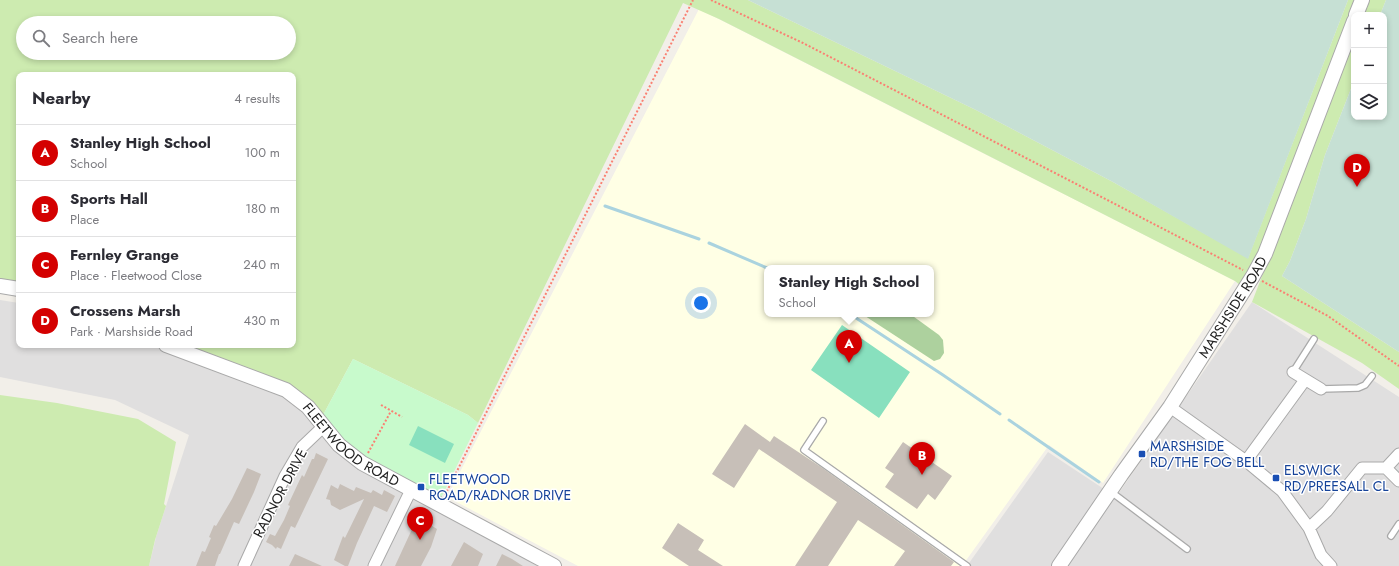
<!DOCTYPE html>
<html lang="en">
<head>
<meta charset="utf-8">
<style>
	:root { --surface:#fff; --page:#f7f7f7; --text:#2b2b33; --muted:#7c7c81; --line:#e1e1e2; --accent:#d40000 }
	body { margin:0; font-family:Jost,sans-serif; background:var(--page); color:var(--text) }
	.controls { position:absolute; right:12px; top:12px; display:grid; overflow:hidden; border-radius:8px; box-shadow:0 2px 6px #0003 }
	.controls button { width:36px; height:36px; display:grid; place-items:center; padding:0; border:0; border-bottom:1px solid var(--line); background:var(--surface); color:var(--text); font:20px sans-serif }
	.you { position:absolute; left:701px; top:303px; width:14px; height:14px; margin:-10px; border:3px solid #fff; border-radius:50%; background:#1a73e8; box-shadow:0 0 0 6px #1a73e833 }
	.badge { display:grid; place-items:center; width:26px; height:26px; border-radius:50%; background:var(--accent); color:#fff; font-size:13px; font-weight:700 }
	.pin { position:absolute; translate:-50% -33px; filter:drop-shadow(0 1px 2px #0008) }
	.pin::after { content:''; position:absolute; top:21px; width:14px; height:12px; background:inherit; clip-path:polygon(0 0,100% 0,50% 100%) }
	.popup { position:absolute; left:764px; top:265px; width:170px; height:52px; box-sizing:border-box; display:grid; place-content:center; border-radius:8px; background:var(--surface); filter:drop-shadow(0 1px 3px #0005); font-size:13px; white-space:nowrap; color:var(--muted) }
	.popup b { font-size:15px; color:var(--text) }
	.popup::after { content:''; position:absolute; left:50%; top:100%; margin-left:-8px; border:8px solid transparent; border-top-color:var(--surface) }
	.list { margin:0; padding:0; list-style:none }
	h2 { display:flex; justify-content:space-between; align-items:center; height:52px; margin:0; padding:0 16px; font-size:17px }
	h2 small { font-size:13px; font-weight:400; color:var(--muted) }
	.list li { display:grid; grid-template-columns:26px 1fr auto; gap:12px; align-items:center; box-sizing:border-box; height:56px; padding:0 16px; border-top:1px solid var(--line) }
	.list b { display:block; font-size:15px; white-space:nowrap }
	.list p { margin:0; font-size:13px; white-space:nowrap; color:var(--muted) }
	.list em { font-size:13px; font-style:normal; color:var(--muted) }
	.icon { flex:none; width:22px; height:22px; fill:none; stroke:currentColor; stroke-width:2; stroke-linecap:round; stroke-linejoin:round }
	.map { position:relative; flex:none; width:1399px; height:566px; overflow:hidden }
	.search { position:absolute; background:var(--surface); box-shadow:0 2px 6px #0003; left:16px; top:16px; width:280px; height:44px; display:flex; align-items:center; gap:10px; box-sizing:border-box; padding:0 14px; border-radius:22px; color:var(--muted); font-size:15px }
	.panel { position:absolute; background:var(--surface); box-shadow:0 2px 6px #0003; left:16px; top:72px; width:280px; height:276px; border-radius:8px }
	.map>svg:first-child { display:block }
	.residential { fill:#e0dfdf }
	.education { fill:#ffffe5; fill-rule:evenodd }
	.grass { fill:#cdebb0; fill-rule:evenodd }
	.forest { fill:#add19e }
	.wetland { fill:#c6e0d4 }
	.park { fill:#c8facc }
	.pitch { fill:#88e0be }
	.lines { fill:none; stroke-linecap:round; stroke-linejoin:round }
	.stream { stroke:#aad3df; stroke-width:3 }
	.building { fill:#c7bfb8 }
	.service-casing { stroke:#a9a9a9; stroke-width:8 }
	.minor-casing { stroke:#a9a9a9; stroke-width:13 }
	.tertiary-casing { stroke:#a9a9a9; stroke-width:16 }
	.path { stroke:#fa8072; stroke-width:2; stroke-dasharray:2 2; stroke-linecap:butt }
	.service { stroke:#fff; stroke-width:5.5 }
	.minor { stroke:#fff; stroke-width:11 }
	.tertiary { stroke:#fff; stroke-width:14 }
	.transit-dot { fill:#1a4fb4; stroke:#fff; stroke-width:1.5 }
	.labels { text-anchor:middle; stroke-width:3; stroke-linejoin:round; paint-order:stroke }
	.street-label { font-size:14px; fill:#222; stroke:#fff }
	.transit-label { font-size:14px; fill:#164399; stroke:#fff; text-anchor:start }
</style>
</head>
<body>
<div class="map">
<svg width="1399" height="566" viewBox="0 0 1399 566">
	<rect width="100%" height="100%" fill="#f2efe9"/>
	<path class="residential" d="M 0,300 L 19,303 L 19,345 L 151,345 L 214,366 L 284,392 L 409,491 L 537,566 L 149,566 L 156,537 L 189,435 L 115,400 L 0,377 Z
		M 1252,302 L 1399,397 L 1399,566 L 967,566 L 1048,452 L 1116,497 Z"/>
	<path class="education" d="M 699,9 L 1235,281 L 1103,483 L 1049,445 L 962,566 L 578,566 L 447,497 ZM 767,268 L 931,268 L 931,314 L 767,314 Z"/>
	<path class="grass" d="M 0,0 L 748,0 L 976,110 L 1113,182 L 1248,258 L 1348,0 L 1357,0 L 1260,250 L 1241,286 L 1235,281 L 719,19 L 683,3 L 478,423 L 468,415 L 353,359 L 322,417 L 311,403 L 182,345 L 293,345 L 293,75 L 19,75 L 19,284 L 0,281 ZM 23,23 L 289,23 L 289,53 L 23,53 Z
		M 1369,0 L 1386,0 L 1380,15 L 1363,15 Z
		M 1354,39 L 1354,81 L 1325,155 L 1306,219 L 1290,261 L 1282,276 L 1399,352 L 1399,389 L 1362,363 L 1252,302 Z
		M 0,395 L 57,403 L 138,419 L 176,442 L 164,504 L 166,506 L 155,540 L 149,566 L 0,566 Z"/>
	<path class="forest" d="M 862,314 L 910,314 L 939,335 L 943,340 L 944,353 L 940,359 L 934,361 Z"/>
	<path class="wetland" d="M 748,0 L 1348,0 L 1248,259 L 1113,182 L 976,110 Z
		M 1386,0 L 1399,0 L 1399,352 L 1282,276 L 1290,261 L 1306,219 L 1325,155 L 1354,81 L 1354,117 L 1384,117 L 1384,15 L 1380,15 Z"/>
	<path class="park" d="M 353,359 L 468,415 L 478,423 L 440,500 L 366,459 L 342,439 L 322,417 Z"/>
	<path class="pitch" d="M 842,325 L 910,372 L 879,418 L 811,370 Z
		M 418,426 L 454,444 L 445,463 L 409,445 Z"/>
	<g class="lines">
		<path class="stream" d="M 605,206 L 699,239
			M 709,243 L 767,268
			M 850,314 L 943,375 L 1000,414
			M 1009,420 L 1099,482"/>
	</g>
	<path class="building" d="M 745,424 L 770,442 L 774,436 L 821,467 L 954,562 L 951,566 L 894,566 L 905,551 L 858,520 L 828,566 L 795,566 L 837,502 L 759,449 L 734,488 L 712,474 Z
		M 903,442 L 952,476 L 935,500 L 928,494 L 917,509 L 885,487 L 894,474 L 885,468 Z
		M 316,453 L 328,459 L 295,528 L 291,526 L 281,549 L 277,547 L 276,549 L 272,545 L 266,542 L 270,534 L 275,536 L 284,520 L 290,506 L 288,505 L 302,475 L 304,477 L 312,459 L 314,459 Z
		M 247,468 L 261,474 L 254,492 L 239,524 L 234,522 L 220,554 L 219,554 L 215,566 L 196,566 L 202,551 L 205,552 L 211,538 L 209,537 L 214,525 L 216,526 L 232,499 Z
		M 340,484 L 354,491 L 356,487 L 371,493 L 373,490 L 382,495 L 384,490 L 395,496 L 387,512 L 374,506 L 357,543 L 348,566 L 345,566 L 334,560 L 343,536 L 345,538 L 364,499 L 340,510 L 331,505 L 330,500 L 326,499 L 331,485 L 338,489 Z
		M 422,512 L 433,517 L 429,524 L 437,529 L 431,547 L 421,566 L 395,566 L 413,527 Z
		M 678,523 L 704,540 L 698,550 L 723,566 L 689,566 L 662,548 Z
		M 464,542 L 483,554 L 478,566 L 451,566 Z
		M 295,554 L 322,566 L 289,566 Z
		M 502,554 L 512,559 L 523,566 L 496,566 Z"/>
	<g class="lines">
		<g class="service-casing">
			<path id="service" d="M 1293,372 L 1314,339
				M 1321,389 L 1358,388 L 1365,385 L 1372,376
				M 823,421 L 804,450 L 967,566
				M 1110,491 L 1187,549
				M 1391,536 L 1399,524"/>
		</g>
		<g class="minor-casing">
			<path id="minor" d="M 1293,372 L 1321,389
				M 1170,407 L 1246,461 L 1282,491 L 1309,528 L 1321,555 L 1331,566
				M 1246,461 L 1305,380
				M 1386,468 L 1399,454
				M 1309,528 L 1327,511 L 1362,468 L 1386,468 L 1399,481
				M 244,566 L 285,476 L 302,447 L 324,426
				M 374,566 L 411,490"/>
		</g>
		<g class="tertiary-casing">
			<g id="tertiary">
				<path d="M 1356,15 L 1362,0"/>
				<path d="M 0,286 L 19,289"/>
				<path id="s1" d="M 166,345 L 286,390 L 308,407 L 339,445 L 362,463 L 554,566"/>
				<path id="s2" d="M 1059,566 L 1121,475 L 1170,407 L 1253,276 L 1265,254 L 1354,21"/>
			</g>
		</g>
		<path class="path" d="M 711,0 L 803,43 L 1243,270
			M 1262,281 L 1328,316 L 1399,366
			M 381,405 L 402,417
			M 368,453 L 391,411
			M 445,495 L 693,0"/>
		<use href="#service" class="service"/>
		<use href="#minor" class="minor"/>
		<use href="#tertiary" class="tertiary"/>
	</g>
	<g class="transit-dot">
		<rect x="1138" y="450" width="8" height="8" rx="2"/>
		<rect x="1272" y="474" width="8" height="8" rx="2"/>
		<rect x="417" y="483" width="8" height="8" rx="2"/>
	</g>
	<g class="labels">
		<g class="street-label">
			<text dy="5" stroke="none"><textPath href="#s2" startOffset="312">MARSHSIDE ROAD</textPath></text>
			<text dy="5" stroke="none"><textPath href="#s1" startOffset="214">FLEETWOOD ROAD</textPath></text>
			<text transform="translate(280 493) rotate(-62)" y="5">RADNOR DRIVE</text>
		</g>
		<g class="transit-label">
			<text x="1150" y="451">MARSHSIDE<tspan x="1150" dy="16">RD/THE FOG BELL</tspan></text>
			<text x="1284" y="475">ELSWICK<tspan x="1284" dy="16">RD/PREESALL CL</tspan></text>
			<text x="429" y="484">FLEETWOOD<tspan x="429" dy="16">ROAD/RADNOR DRIVE</tspan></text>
		</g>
	</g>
</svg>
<div class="controls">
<button>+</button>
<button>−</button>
<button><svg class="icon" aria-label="layers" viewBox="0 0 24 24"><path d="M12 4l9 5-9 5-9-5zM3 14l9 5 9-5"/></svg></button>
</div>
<div class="you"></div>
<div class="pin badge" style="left:849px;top:363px">A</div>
<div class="popup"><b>Stanley High School</b>School</div>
<div class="pin badge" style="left:922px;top:475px">B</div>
<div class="pin badge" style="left:420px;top:540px">C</div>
<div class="pin badge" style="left:1357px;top:187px">D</div>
<div class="search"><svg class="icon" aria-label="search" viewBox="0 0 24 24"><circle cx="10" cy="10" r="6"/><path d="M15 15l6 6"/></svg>Search here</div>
<section class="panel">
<h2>Nearby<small>4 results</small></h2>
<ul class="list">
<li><span class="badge">A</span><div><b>Stanley High School</b><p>School</p></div><em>100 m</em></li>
<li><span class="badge">B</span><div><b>Sports Hall</b><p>Place</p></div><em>180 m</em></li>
<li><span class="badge">C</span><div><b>Fernley Grange</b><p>Place · Fleetwood Close</p></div><em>240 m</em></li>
<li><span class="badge">D</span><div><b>Crossens Marsh</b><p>Park · Marshside Road</p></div><em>430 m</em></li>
</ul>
</section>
</div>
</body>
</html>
